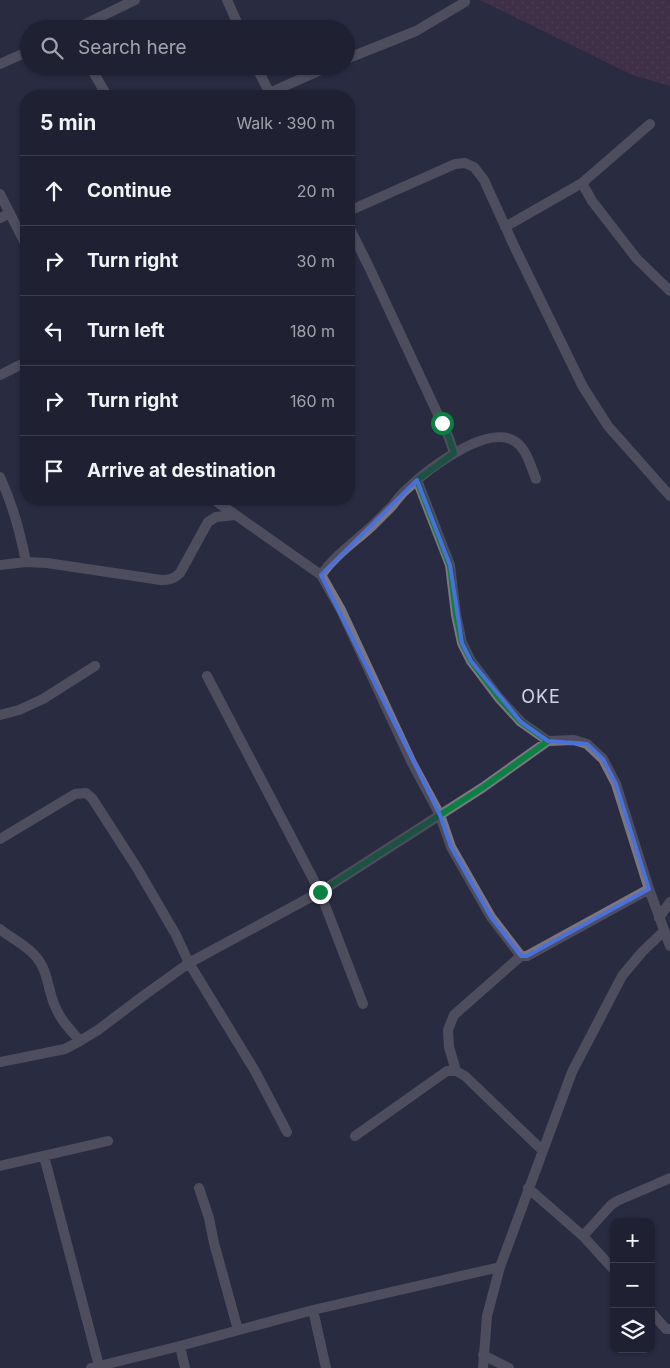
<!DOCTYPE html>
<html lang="en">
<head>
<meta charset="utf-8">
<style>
	:root { --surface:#1f2032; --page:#27283a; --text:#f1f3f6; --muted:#a1a3ac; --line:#3c3e4d }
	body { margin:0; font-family:Inter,sans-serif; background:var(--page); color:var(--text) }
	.controls { position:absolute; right:15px; bottom:15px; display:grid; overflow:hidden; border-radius:10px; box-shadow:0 1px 4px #0004 }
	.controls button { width:45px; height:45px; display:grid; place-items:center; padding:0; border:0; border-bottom:1px solid var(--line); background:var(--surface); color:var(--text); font:25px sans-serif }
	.stop { position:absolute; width:15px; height:15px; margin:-11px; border:4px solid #0b8043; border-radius:50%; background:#fff }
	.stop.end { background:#0b8043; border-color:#fff; box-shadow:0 1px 5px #0008 }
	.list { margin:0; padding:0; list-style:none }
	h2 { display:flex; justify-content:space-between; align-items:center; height:65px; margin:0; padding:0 20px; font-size:21px }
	h2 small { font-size:16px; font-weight:400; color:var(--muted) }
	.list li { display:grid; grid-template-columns:32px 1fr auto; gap:15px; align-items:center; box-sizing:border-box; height:70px; padding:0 20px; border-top:1px solid var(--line) }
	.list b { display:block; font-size:19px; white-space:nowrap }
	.list em { font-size:16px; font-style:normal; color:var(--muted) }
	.icon { flex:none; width:28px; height:28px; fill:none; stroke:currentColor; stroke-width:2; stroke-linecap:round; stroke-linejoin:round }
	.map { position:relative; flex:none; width:670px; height:1368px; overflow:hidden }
	.search { position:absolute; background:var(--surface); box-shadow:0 1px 4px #0004; left:20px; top:20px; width:335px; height:55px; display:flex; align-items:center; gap:12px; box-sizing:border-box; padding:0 18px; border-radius:28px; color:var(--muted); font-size:19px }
	.panel { position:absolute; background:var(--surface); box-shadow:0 1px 4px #0004; left:20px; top:90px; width:335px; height:415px; border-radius:20px }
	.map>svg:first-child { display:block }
	.grass { fill:url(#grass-dots) }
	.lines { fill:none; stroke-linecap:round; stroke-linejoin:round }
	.minor { stroke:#7b7681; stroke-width:10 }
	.route { stroke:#0b8043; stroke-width:6 }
	.marked { fill:none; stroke:#4a70db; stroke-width:4; stroke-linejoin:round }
	.labels { text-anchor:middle; stroke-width:4; stroke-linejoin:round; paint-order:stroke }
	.quarter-label { font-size:18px; letter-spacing:1px; fill:#d2d4e3; stroke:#292b42 }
</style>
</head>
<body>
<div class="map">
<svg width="670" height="1368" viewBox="0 0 670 1368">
	<defs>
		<pattern id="grass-dots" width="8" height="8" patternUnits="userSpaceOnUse" patternTransform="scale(1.25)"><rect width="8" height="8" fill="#59354e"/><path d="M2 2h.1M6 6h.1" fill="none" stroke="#705167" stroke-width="1.8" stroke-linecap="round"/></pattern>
	</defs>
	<rect width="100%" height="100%" fill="#292b42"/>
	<path class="grass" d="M 480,0 L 670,0 L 670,86 L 632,75 Z"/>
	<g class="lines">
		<path class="minor" d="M 227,0 L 240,29
			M 75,29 L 135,0
			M 346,59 L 416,31 L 465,2
			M 0,64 L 29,51
			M 90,66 L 107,96
			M 256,66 L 271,96
			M 269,93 L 330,66
			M 582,183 L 650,124
			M 0,194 L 26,245
			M 349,211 L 455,164 L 465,163 L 474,167 L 484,180 L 515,248 L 583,387 L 608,426 L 670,496
			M 0,218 L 10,213
			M 349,227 L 369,267 L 449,438 L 454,453
			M 505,227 L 582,183 L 592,201 L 637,259 L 670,291
			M 0,375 L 26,362
			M 0,477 C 13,505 20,531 26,562
			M 417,480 L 450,565 L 456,615 L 462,643 L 471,661 L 499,698 L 521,722 L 548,741
			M 213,499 L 321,575 L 341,610 L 412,763 L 440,815 L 451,847 L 491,917 L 521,956 L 527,956 L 649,889
			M 0,565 L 26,562 L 47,563 L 161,580 C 169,580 174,579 180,573 L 208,522 L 216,517 L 236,515
			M 321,575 C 336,554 355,542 373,525 C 379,519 386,512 392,506 C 397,500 401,494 407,489 C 427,470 488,422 516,442 C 527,450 531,467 536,479
			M 207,676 L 320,892 L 363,1004
			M 0,715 L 19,710 L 43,699 L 95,666
			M 0,839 L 75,794 L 86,793 L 92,798 L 137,868 L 176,935 L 189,963 L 255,1071 L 287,1132
			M 659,918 L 670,902
			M 0,929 C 13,940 26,944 37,958 C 48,971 48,991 55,1006 C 61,1021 69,1028 80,1041 L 98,1030 L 143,996 L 189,963 L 320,892 L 482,788 L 548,741 L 574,740 L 587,744 L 603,759 L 616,784 L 649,889 L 670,946
			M 0,1062 L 65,1049 L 80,1041
			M 456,1071 L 449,1047 L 448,1030 L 454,1015 L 521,956
			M 355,1136 L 447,1071 L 456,1071 L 465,1076 L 542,1150
			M 44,1156 L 99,1366
			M 0,1166 L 108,1141
			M 199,1188 L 209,1218 L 214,1243 L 238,1330
			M 528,1188 L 583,1236 L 614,1270
			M 583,1236 L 611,1205 L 617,1201 L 670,1178
			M 313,1310 L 326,1368
			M 651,1312 L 666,1329 L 670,1329
			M 180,1346 L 185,1368
			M 483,1355 L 509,1368
			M 91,1368 L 180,1346 L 313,1310 L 500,1267
			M 483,1368 L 487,1316 L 500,1267 L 572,1072 L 622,976 L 642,952 L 664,931"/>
	</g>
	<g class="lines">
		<path class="route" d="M 320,892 L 482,788 L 548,741 L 521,722 L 499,698 L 471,661 L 462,643 L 456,615 L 450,566 L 417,480 L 454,453 L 449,438 L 442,423"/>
	</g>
	<path d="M0 0H670V1368H0ZM 417,480 L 450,565 L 462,643 L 471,661 L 521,722 L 548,741 L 587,744 L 603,759 L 616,784 L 649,889 L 527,956 L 521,956 L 491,917 L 451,847 L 440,815 L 321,575 Z" fill="#292b42" fill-opacity=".55" fill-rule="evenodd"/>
	<path class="marked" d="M 417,480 L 450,565 L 462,643 L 471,661 L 521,722 L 548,741 L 587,744 L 603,759 L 616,784 L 649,889 L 527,956 L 521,956 L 491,917 L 451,847 L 440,815 L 321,575 Z"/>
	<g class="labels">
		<g class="quarter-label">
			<text x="541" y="703">OKE</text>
		</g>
	</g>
</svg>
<div class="controls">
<button>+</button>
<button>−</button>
<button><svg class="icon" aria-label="layers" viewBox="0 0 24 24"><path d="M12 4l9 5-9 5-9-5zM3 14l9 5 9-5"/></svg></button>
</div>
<div class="stop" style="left:442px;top:423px"></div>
<div class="stop end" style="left:320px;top:892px"></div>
<div class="search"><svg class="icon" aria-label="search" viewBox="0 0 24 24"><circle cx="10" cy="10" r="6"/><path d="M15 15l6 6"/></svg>Search here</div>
<section class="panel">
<h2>5 min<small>Walk · 390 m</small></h2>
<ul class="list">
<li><svg class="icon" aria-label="ahead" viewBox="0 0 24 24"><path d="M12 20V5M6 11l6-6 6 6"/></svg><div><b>Continue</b></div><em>20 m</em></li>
<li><svg class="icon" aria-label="right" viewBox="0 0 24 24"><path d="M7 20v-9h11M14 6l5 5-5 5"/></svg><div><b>Turn right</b></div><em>30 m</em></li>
<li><svg class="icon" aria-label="left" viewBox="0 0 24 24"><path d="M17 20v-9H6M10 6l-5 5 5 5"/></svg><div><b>Turn left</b></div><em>180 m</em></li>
<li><svg class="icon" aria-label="right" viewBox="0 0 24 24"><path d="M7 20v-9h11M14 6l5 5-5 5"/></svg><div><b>Turn right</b></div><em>160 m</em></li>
<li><svg class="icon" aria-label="arrive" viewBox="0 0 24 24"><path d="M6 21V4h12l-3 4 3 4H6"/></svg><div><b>Arrive at destination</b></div></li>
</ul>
</section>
</div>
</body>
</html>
